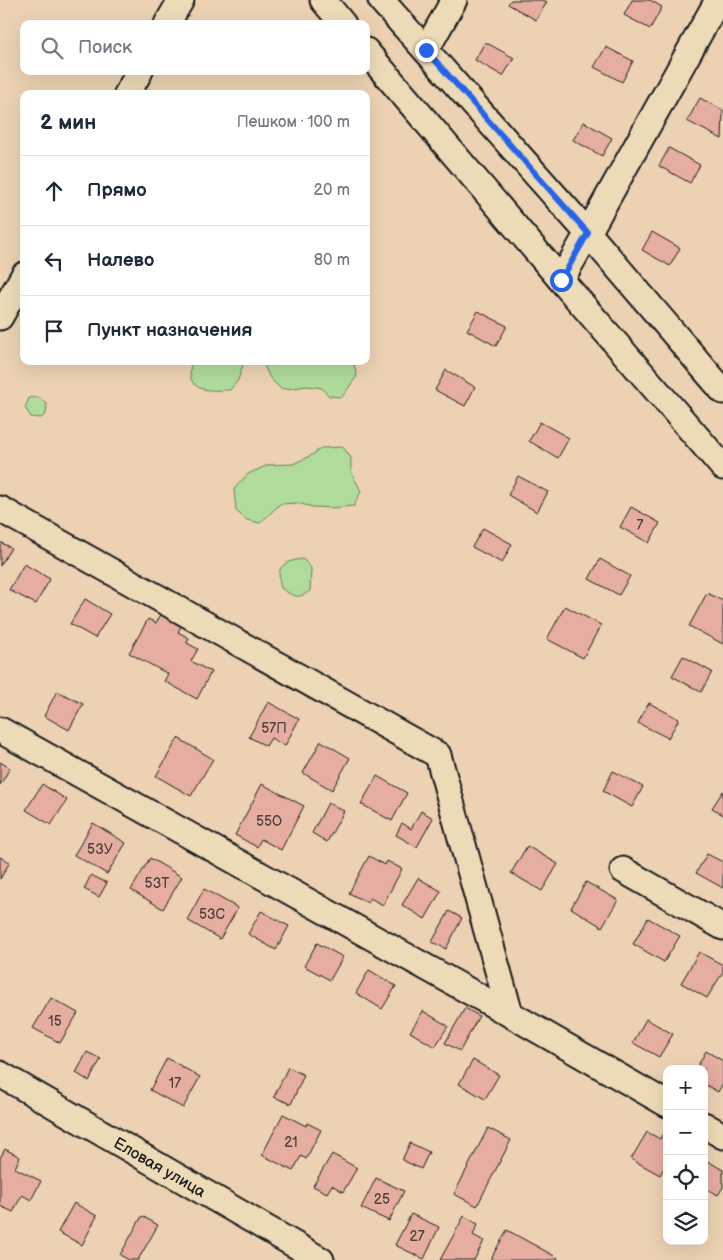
<!DOCTYPE html>
<html lang="ru">
<head>
<meta charset="utf-8">
<style>
	:root { --surface:#fff; --page:#f2f2f3; --text:#1f2937; --muted:#747a83; --line:#e0e1e3 }
	body { margin:0; font-family:"Balsamiq Sans",sans-serif; background:var(--page); color:var(--text) }
	.controls { position:absolute; right:15px; bottom:15px; display:grid; overflow:hidden; border-radius:10px; box-shadow:0 5px 20px #0002 }
	.controls button { width:45px; height:45px; display:grid; place-items:center; padding:0; border:0; border-bottom:1px solid var(--line); background:var(--surface); color:var(--text); font:25px sans-serif }
	.stop { position:absolute; width:15px; height:15px; margin:-11px; border:4px solid #2563eb; border-radius:50%; background:#fff }
	.stop.end { background:#2563eb; border-color:#fff; box-shadow:0 1px 5px #0008 }
	.list { margin:0; padding:0; list-style:none }
	h2 { display:flex; justify-content:space-between; align-items:center; height:65px; margin:0; padding:0 20px; font-size:21px }
	h2 small { font-size:16px; font-weight:400; color:var(--muted) }
	.list li { display:grid; grid-template-columns:32px 1fr auto; gap:15px; align-items:center; box-sizing:border-box; height:70px; padding:0 20px; border-top:1px solid var(--line) }
	.list b { display:block; font-size:19px; white-space:nowrap }
	.list em { font-size:16px; font-style:normal; color:var(--muted) }
	.icon { flex:none; width:28px; height:28px; fill:none; stroke:currentColor; stroke-width:2; stroke-linecap:round; stroke-linejoin:round }
	.map { position:relative; flex:none; width:723px; height:1260px; overflow:hidden }
	.search { position:absolute; background:var(--surface); box-shadow:0 5px 20px #0002; left:20px; top:20px; width:350px; height:55px; display:flex; align-items:center; gap:12px; box-sizing:border-box; padding:0 18px; border-radius:10px; color:var(--muted); font-size:19px }
	.panel { position:absolute; background:var(--surface); box-shadow:0 5px 20px #0002; left:20px; top:90px; width:350px; height:275px; border-radius:10px }
	.map>svg:first-child { display:block }
	.green { fill:#b0dc9b; stroke:#667c5c }
	.building { fill:#e6ada1; stroke:#1c1c1c }
	.lines { fill:none; stroke-linecap:round; stroke-linejoin:round }
	.minor-casing { stroke:#1c1c1c; stroke-width:29 }
	.minor { stroke:#eddbb8; stroke-width:25 }
	.route { stroke:#2563eb; stroke-width:6 }
	.labels { text-anchor:middle; stroke-width:4; stroke-linejoin:round; paint-order:stroke }
	.number-label { font-size:14px; fill:#4e403d }
	.street-label { font-size:16px; fill:#1c1c1c; stroke:#eddbb8 }
</style>
</head>
<body>
<div class="map">
<svg width="723" height="1260" viewBox="0 0 723 1260">
	<rect width="100%" height="100%" fill="#ecd2b3"/>
	<filter id="ink" filterUnits="userSpaceOnUse"><feTurbulence type="fractalNoise" baseFrequency=".02" numOctaves="2"/><feDisplacementMap in="SourceGraphic" scale="10" xChannelSelector="R" yChannelSelector="G"/><feConvolveMatrix kernelMatrix="1 2 1 2 8 2 1 2 1" color-interpolation-filters="sRGB"/></filter>
	<g filter="url(#ink)">
		<path class="green" d="M 192,361 L 241,361 L 243,365 L 238,380 L 230,390 C 216,390 191,394 190,373 C 190,370 191,365 192,361 Z
			M 262,361 L 353,361 L 357,376 L 342,397 L 329,396 L 322,388 L 306,386 L 294,388 L 281,389 L 270,378 Z
			M 38,397 L 47,404 L 46,414 L 41,418 L 31,417 L 25,408 L 29,398 Z
			M 343,447 L 351,458 L 351,472 L 361,491 L 354,506 L 332,508 L 313,507 L 297,503 L 280,504 L 260,523 L 247,520 L 236,511 L 234,489 L 248,474 L 268,465 L 293,464 L 310,456 L 322,448 Z
			M 303,559 L 311,568 L 310,591 C 297,600 293,596 281,588 C 276,567 281,562 303,559 Z"/>
		<path class="building" d="M 511,0 L 542,0 L 547,2 L 536,20 L 508,4 Z
			M 632,0 L 650,0 L 662,7 L 650,29 L 624,15 Z
			M 485,42 L 514,58 L 503,76 L 475,60 Z
			M 606,47 L 633,61 L 622,82 L 594,67 Z
			M 700,98 L 723,110 L 722,139 L 687,121 Z
			M 584,122 L 612,138 L 602,156 L 573,140 Z
			M 669,148 L 700,165 L 690,183 L 659,166 Z
			M 652,232 L 680,248 L 670,266 L 642,250 Z
			M 478,311 L 507,326 L 496,346 L 467,330 Z
			M 446,370 L 475,387 L 465,406 L 435,390 Z
			M 540,422 L 569,438 L 558,458 L 529,441 Z
			M 518,476 L 548,492 L 537,512 L 508,495 Z
			M 631,507 L 660,523 L 649,543 L 620,527 Z
			M 483,528 L 512,544 L 502,563 L 472,547 Z
			M 0,542 L 11,548 L 0,566 Z
			M 600,559 L 630,576 L 619,595 L 589,579 Z
			M 24,564 L 50,579 L 36,604 L 9,590 Z
			M 707,593 L 723,601 L 723,644 L 689,626 Z
			M 85,599 L 110,614 L 95,638 L 70,624 Z
			M 565,606 L 601,625 L 583,658 L 547,639 Z
			M 163,611 L 183,622 L 178,632 L 189,638 L 187,643 L 198,649 L 191,661 L 211,672 L 197,699 L 164,681 L 168,674 L 129,653 L 148,619 L 156,623 Z
			M 683,656 L 712,672 L 701,692 L 672,676 Z
			M 57,691 L 83,704 L 69,730 L 44,716 Z
			M 268,702 L 299,719 L 285,746 L 271,738 L 266,746 L 249,737 Z
			M 649,703 L 679,719 L 668,738 L 638,723 Z
			M 178,738 L 213,759 L 191,796 L 156,776 Z
			M 321,741 L 350,758 L 332,790 L 303,773 Z
			M 0,762 L 10,768 L 0,785 Z
			M 613,771 L 643,787 L 632,807 L 603,791 Z
			M 377,776 L 407,793 L 392,821 L 361,804 Z
			M 42,784 L 67,800 L 51,825 L 26,810 Z
			M 262,784 L 304,806 L 281,850 L 261,839 L 257,847 L 235,835 Z
			M 723,791 L 723,815 L 712,808 Z
			M 328,803 L 344,811 L 327,842 L 312,833 Z
			M 421,811 L 433,818 L 417,847 L 396,835 L 402,823 L 411,829 Z
			M 93,823 L 126,843 L 107,874 L 74,855 Z
			M 527,846 L 558,864 L 542,891 L 511,873 Z
			M 707,854 L 723,862 L 723,888 L 696,873 Z
			M 369,856 L 385,865 L 387,861 L 402,869 L 383,905 L 370,898 L 368,903 L 349,893 Z
			M 0,857 L 10,862 L 0,879 Z
			M 150,858 L 182,877 L 163,909 L 131,890 Z
			M 91,875 L 107,883 L 99,897 L 84,889 Z
			M 418,878 L 441,891 L 425,919 L 402,905 Z
			M 586,882 L 618,900 L 602,927 L 571,908 Z
			M 204,889 L 238,908 L 220,939 L 187,920 Z
			M 261,911 L 289,926 L 276,950 L 248,934 Z
			M 449,911 L 462,918 L 446,949 L 432,942 Z
			M 648,918 L 680,936 L 664,962 L 633,944 Z
			M 317,943 L 343,957 L 330,980 L 304,966 Z
			M 699,952 L 723,965 L 723,972 L 707,998 L 681,983 Z
			M 369,970 L 396,986 L 382,1009 L 356,993 Z
			M 51,998 L 78,1013 L 60,1043 L 33,1028 Z
			M 465,1008 L 479,1016 L 460,1051 L 445,1043 Z
			M 423,1011 L 448,1026 L 435,1047 L 410,1032 Z
			M 646,1019 L 673,1034 L 659,1057 L 633,1043 Z
			M 706,1051 L 723,1061 L 723,1083 L 718,1092 L 704,1084 L 704,1069 L 696,1069 Z
			M 87,1052 L 101,1059 L 89,1081 L 76,1073 Z
			M 167,1058 L 200,1077 L 183,1108 L 150,1090 Z
			M 473,1060 L 499,1075 L 485,1099 L 459,1084 Z
			M 288,1067 L 304,1075 L 291,1104 L 274,1097 Z
			M 283,1114 L 306,1126 L 307,1123 L 321,1130 L 306,1159 L 301,1156 L 293,1171 L 262,1155 Z
			M 488,1128 L 511,1140 L 477,1206 L 454,1194 Z
			M 647,1132 L 660,1139 L 662,1135 L 667,1138 L 667,1162 L 660,1175 L 631,1159 Z
			M 410,1143 L 429,1152 L 421,1169 L 402,1160 Z
			M 5,1149 L 20,1157 L 15,1168 L 41,1181 L 31,1200 L 22,1195 L 13,1212 L 0,1206 L 0,1158 Z
			M 332,1154 L 357,1168 L 343,1192 L 332,1185 L 327,1193 L 313,1186 Z
			M 704,1159 L 723,1170 L 723,1187 L 718,1195 L 704,1187 Z
			M 376,1178 L 404,1191 L 389,1221 L 361,1208 Z
			M 74,1203 L 97,1216 L 82,1245 L 58,1232 Z
			M 411,1214 L 439,1227 L 424,1259 L 395,1245 Z
			M 142,1216 L 158,1225 L 138,1260 L 129,1260 L 120,1255 Z
			M 464,1216 L 478,1224 L 473,1235 L 484,1241 L 474,1260 L 440,1260 Z
			M 507,1230 L 558,1258 L 557,1260 L 490,1260 Z"/>
		<g class="lines">
			<g class="minor-casing">
				<g id="minor">
					<path d="M 323,0 L 343,24"/>
					<path d="M 381,0 L 588,233 L 718,0"/>
					<path d="M 167,24 L 181,0"/>
					<path d="M 426,50 L 454,0"/>
					<path d="M 366,51 L 561,280"/>
					<path d="M 127,94 L 140,71"/>
					<path d="M 0,317 L 24,275"/>
					<path d="M 723,391 L 588,233 L 561,280 L 723,467"/>
					<path d="M 0,509 L 438,755 L 510,1014"/>
					<path d="M 0,730 L 510,1014 L 667,1104"/>
					<path d="M 623,870 L 723,927"/>
					<path id="s1" d="M 0,1074 L 321,1260"/>
					<path d="M 704,1125 L 723,1136"/>
				</g>
			</g>
			<use href="#minor" class="minor"/>
		</g>
	</g>
	<g class="lines" filter="url(#ink)">
		<path class="route" d="M 426,50 L 588,233 L 561,280"/>
	</g>
	<g class="labels">
		<g class="number-label">
			<text x="640" y="530">7</text>
			<text x="274" y="733">57П</text>
			<text x="269" y="826">55О</text>
			<text x="100" y="854">53У</text>
			<text x="157" y="888">53Т</text>
			<text x="212" y="919">53С</text>
			<text x="55" y="1026">15</text>
			<text x="175" y="1088">17</text>
			<text x="291" y="1147">21</text>
			<text x="382" y="1204">25</text>
			<text x="417" y="1241">27</text>
		</g>
		<g class="street-label">
			<text dy="6" stroke="none"><textPath href="#s1" startOffset="185">Еловая улица</textPath></text>
		</g>
	</g>
</svg>
<div class="controls">
<button>+</button>
<button>−</button>
<button><svg class="icon" aria-label="locate" viewBox="0 0 24 24"><circle cx="12" cy="12" r="6"/><path d="M12 2v4M12 18v4M2 12h4M18 12h4"/></svg></button>
<button><svg class="icon" aria-label="layers" viewBox="0 0 24 24"><path d="M12 4l9 5-9 5-9-5zM3 14l9 5 9-5"/></svg></button>
</div>
<div class="stop" style="left:561px;top:280px"></div>
<div class="stop end" style="left:426px;top:50px"></div>
<div class="search"><svg class="icon" aria-label="search" viewBox="0 0 24 24"><circle cx="10" cy="10" r="6"/><path d="M15 15l6 6"/></svg>Поиск</div>
<section class="panel">
<h2>2 мин<small>Пешком · 100 m</small></h2>
<ul class="list">
<li><svg class="icon" aria-label="ahead" viewBox="0 0 24 24"><path d="M12 20V5M6 11l6-6 6 6"/></svg><div><b>Прямо</b></div><em>20 m</em></li>
<li><svg class="icon" aria-label="left" viewBox="0 0 24 24"><path d="M17 20v-9H6M10 6l-5 5 5 5"/></svg><div><b>Налево</b></div><em>80 m</em></li>
<li><svg class="icon" aria-label="arrive" viewBox="0 0 24 24"><path d="M6 21V4h12l-3 4 3 4H6"/></svg><div><b>Пункт назначения</b></div></li>
</ul>
</section>
</div>
</body>
</html>
